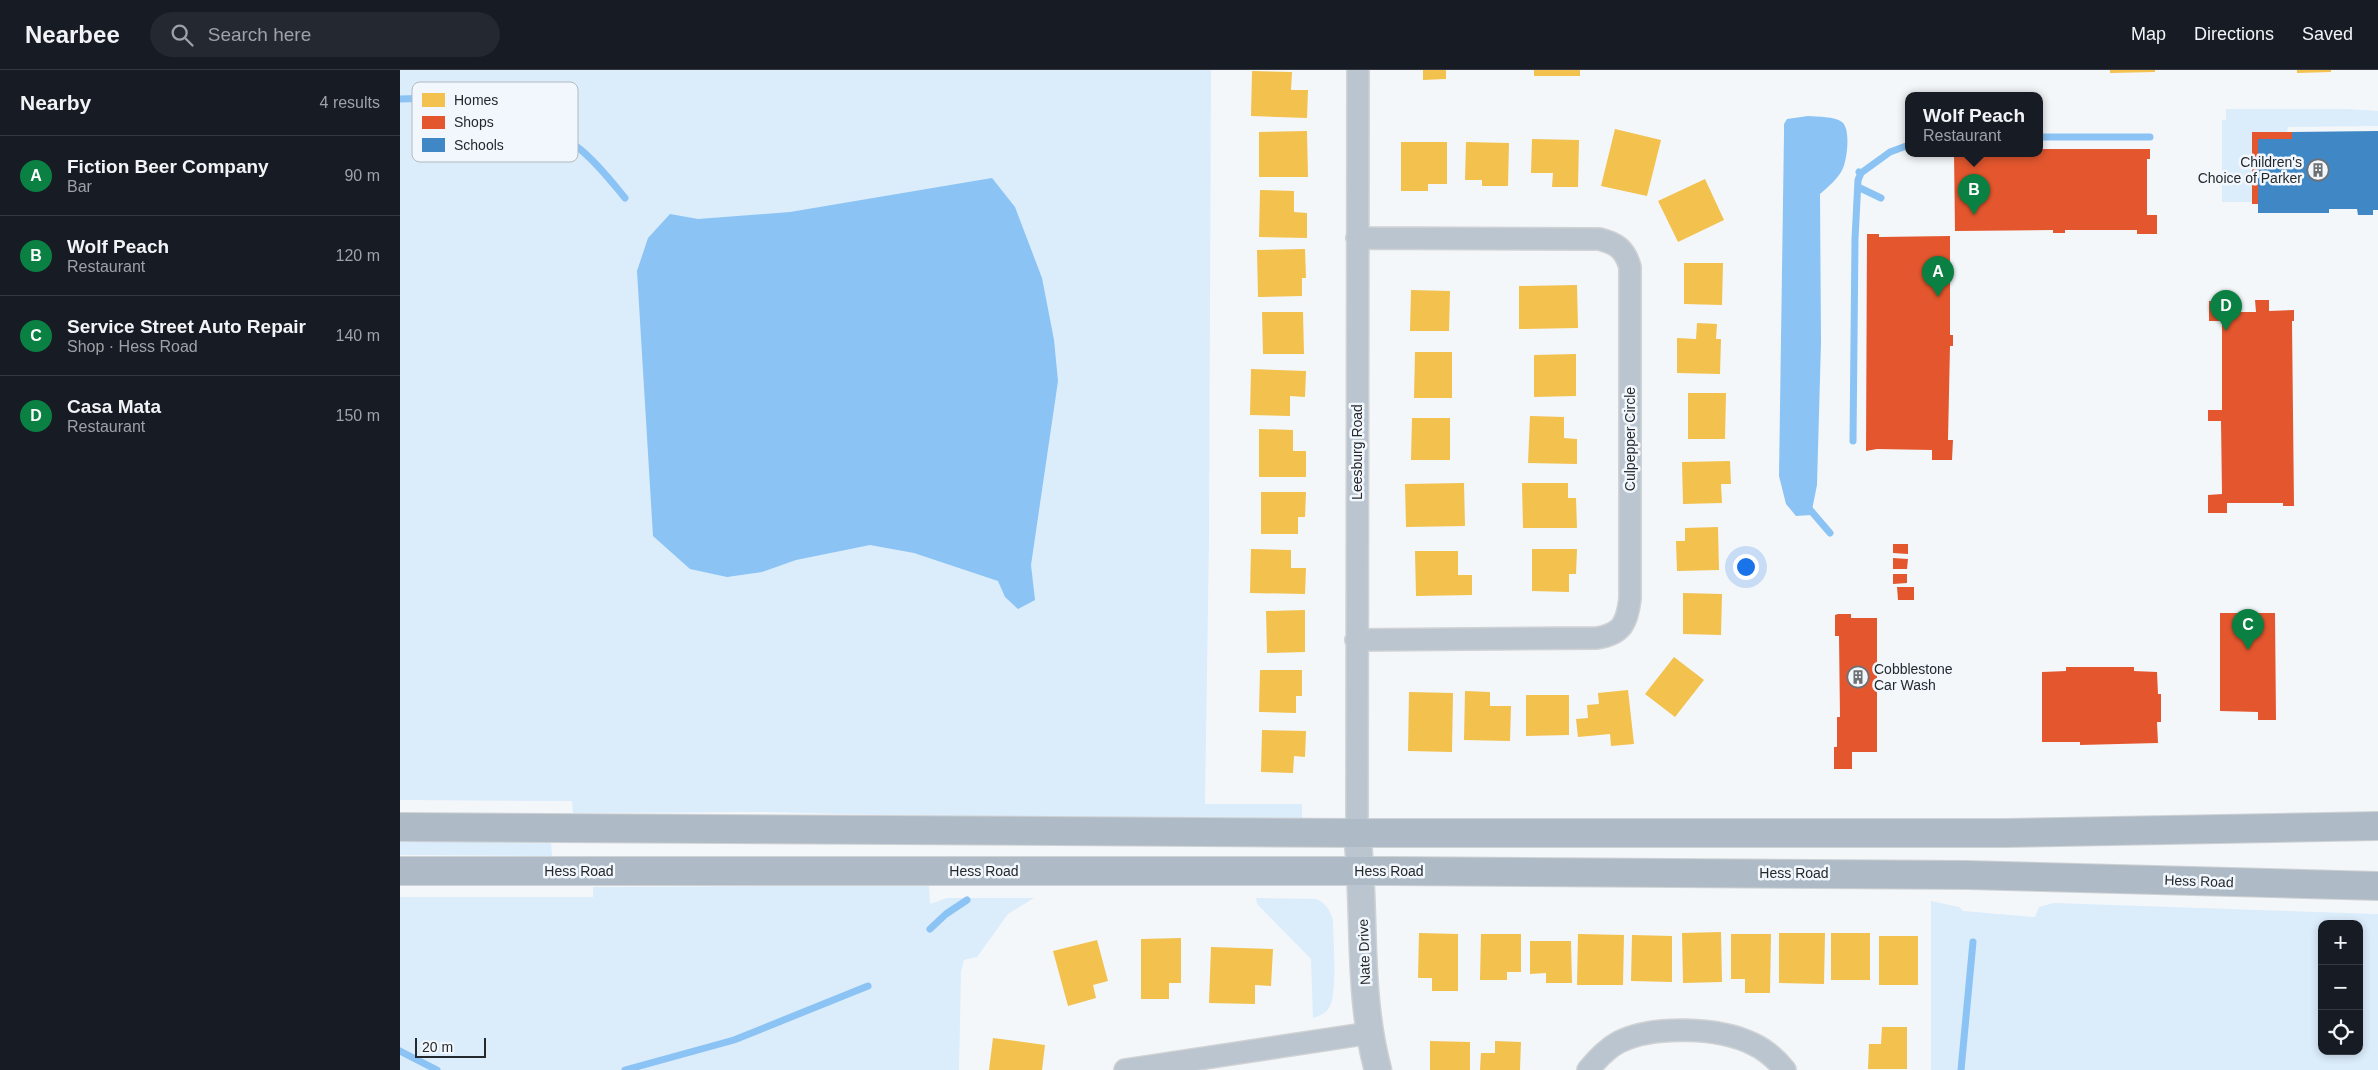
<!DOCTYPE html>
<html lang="en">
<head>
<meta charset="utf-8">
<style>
	:root { --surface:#171b24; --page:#242831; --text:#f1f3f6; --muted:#9ea1a6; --line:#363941; --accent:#0b8043 }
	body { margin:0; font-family:Arial,sans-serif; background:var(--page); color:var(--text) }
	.controls { position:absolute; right:15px; bottom:15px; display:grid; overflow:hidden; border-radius:10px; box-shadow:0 2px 8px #0003 }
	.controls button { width:45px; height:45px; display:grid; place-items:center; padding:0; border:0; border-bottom:1px solid var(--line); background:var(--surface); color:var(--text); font:25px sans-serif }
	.scale { position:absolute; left:15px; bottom:12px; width:71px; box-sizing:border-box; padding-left:5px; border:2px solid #26292c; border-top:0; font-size:14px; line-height:18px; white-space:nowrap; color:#26292c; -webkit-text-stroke:4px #f1f7fd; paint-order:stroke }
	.you { position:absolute; left:1345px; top:496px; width:18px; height:18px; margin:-12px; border:4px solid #fff; border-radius:50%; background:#1a73e8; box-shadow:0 0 0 8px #1a73e833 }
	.badge { display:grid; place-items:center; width:32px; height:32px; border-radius:50%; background:var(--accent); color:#fff; font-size:16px; font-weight:700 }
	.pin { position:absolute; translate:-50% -41px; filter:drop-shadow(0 1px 2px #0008) }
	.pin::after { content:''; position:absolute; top:26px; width:18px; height:15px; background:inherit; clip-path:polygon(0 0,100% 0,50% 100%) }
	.popup { position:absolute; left:1505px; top:22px; width:138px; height:65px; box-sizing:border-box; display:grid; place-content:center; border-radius:10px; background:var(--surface); filter:drop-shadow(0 1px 4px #0005); font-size:16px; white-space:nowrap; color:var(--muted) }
	.popup b { font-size:19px; color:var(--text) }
	.popup::after { content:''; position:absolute; left:50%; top:100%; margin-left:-10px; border:10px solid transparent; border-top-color:var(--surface) }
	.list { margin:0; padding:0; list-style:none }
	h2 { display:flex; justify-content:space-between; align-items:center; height:65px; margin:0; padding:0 20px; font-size:21px }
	h2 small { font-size:16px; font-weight:400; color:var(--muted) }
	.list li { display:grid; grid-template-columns:32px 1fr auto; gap:15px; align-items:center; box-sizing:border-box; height:80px; padding:0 20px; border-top:1px solid var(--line) }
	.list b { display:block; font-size:19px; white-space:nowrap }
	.list p { margin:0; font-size:16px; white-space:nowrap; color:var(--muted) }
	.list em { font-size:16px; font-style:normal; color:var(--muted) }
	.icon { flex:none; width:28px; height:28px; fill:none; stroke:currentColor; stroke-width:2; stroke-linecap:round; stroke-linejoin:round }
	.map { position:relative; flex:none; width:1978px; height:1000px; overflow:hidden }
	header { display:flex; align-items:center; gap:30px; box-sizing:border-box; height:70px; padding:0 25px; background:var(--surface); border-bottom:1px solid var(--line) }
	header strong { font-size:24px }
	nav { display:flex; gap:28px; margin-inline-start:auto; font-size:18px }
	.search { width:350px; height:45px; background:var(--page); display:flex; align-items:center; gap:12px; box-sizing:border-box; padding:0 18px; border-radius:28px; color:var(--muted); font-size:19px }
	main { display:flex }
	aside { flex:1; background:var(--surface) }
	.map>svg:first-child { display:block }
	.green { fill:#dbecfb; fill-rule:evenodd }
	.water { fill:#8ac3f4 }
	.homes { fill:#f2c14e }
	.shops { fill:#e4572e }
	.schools { fill:#3f88c5 }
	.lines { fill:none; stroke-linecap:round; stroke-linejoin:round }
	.stream { stroke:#8ac3f4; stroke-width:7 }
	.minor-casing { stroke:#d0d2d4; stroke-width:24 }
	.tertiary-casing { stroke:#d0d2d4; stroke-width:29 }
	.secondary-casing { stroke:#d0d2d4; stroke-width:30 }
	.minor { stroke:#bac5cf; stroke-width:21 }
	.tertiary { stroke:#bac5cf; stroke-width:26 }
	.secondary { stroke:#aebbc6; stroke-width:28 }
	.labels { text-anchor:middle; stroke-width:5; stroke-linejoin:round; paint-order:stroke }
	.poi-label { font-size:14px; fill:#26292c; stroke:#f1f7fd; text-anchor:end }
	.street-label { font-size:14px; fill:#26292c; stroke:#f1f7fd }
	.key { fill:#f1f7fd; stroke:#b4b9be; stroke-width:1 }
	.key-label { font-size:14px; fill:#26292c }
</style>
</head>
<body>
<header>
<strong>Nearbee</strong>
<div class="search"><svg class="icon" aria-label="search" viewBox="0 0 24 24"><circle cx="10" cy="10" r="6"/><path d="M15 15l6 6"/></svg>Search here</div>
<nav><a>Map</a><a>Directions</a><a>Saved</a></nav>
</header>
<main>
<aside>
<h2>Nearby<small>4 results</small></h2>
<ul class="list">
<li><span class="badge">A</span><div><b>Fiction Beer Company</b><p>Bar</p></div><em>90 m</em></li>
<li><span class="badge">B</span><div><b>Wolf Peach</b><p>Restaurant</p></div><em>120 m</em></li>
<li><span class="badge">C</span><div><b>Service Street Auto Repair</b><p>Shop · Hess Road</p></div><em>140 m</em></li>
<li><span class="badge">D</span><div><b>Casa Mata</b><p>Restaurant</p></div><em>150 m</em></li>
</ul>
</aside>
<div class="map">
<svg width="1978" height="1000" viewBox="0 0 1978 1000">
	<rect width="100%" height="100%" fill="#f4f7fa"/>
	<path class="green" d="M 0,0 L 811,0 L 809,470 L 805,734 L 902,734 L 902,748 L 527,746 L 362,742 L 173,743 L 172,731 L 0,730 Z
		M 1826,39 L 1947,39 L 1978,41 L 1978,56 L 1888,57 L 1887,62 L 1852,62 L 1852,132 L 1822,132 L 1822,50 L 1826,50 Z
		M 0,771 L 151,772 L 152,786 L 0,785 Z
		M 529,815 L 530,834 L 547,828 L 634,828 L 608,844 L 577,887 L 564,890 L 561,902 L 559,1000 L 0,1000 L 0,827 L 193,827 L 193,817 Z
		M 856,828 L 916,829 C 925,832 931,841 933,851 C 933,869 938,924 929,938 C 925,944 919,946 913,948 L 911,889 L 857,834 Z
		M 1531,831 L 1559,837 L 1563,841 L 1635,847 L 1639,837 L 1654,833 L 1978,844 L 1978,1000 L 1531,1000 ZM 1922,854 L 1959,854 L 1959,981 L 1922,981 Z"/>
	<path class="water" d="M 1408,46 C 1418,47 1434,46 1442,52 C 1451,59 1447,89 1443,98 C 1439,108 1428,117 1420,124 L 1421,272 L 1417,415 L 1411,445 L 1396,446 L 1386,434 L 1379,406 L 1384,63 L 1384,54 L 1387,49 Z
		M 592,108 L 615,137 L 642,208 L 654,270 L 658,311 L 631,495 L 635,530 L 618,539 L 605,527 L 598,511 L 514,483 L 470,475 L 396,490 L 362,502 L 327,507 L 290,499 L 253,466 L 237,201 L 248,168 L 270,144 L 298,149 L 390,142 Z"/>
	<path class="homes" d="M 1023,0 L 1046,0 L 1046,9 L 1023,10 Z
		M 1134,0 L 1180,0 L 1180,6 L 1134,6 Z
		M 1710,0 L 1755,0 L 1755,2 L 1710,3 Z
		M 1897,0 L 1931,0 L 1931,2 L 1897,3 Z
		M 852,1 L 892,2 L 891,20 L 908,20 L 907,48 L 851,46 Z
		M 1215,59 L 1261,70 L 1247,126 L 1201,116 Z
		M 907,61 L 908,107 L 859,107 L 859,62 Z
		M 1132,69 L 1179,70 L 1178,117 L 1152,117 L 1153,103 L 1131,103 Z
		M 1001,72 L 1047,72 L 1047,114 L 1028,114 L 1028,121 L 1001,121 Z
		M 1066,72 L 1109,73 L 1108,116 L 1082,116 L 1082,110 L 1065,110 Z
		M 1305,109 L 1324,150 L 1278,172 L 1258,131 Z
		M 860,120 L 894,121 L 894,142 L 907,143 L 907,168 L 859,167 Z
		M 905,179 L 906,208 L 902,208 L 902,226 L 858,227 L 857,180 Z
		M 1284,193 L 1323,193 L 1322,235 L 1284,234 Z
		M 1177,215 L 1178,258 L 1119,259 L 1119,216 Z
		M 1011,220 L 1050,221 L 1049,261 L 1010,261 Z
		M 862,242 L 903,242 L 904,284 L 863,284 Z
		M 1297,253 L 1317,254 L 1316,269 L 1321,269 L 1320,304 L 1277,303 L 1277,268 L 1296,269 Z
		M 1015,282 L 1052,282 L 1052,328 L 1014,328 Z
		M 1176,284 L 1176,326 L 1134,327 L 1134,285 Z
		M 851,299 L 906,301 L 905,327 L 890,326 L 890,346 L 850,345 Z
		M 1288,323 L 1326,323 L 1325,369 L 1288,369 Z
		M 1130,346 L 1164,347 L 1164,368 L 1177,369 L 1177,394 L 1128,393 Z
		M 1012,348 L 1050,348 L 1050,390 L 1011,390 Z
		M 859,359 L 893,360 L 893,381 L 906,381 L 906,407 L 859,407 Z
		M 1330,391 L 1331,414 L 1321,414 L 1322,433 L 1283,434 L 1282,392 Z
		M 1064,413 L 1065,456 L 1006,457 L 1005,414 Z
		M 1122,413 L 1168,413 L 1168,428 L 1176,428 L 1177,458 L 1123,458 Z
		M 861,422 L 906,422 L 905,447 L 898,447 L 898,464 L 861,464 Z
		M 1318,457 L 1319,500 L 1277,501 L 1276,471 L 1285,471 L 1285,458 Z
		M 851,479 L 891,480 L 891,498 L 906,498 L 905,524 L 850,523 Z
		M 1132,479 L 1177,479 L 1176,504 L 1169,504 L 1169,522 L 1132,521 Z
		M 1015,481 L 1058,481 L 1058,505 L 1072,505 L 1072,525 L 1016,526 Z
		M 1283,523 L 1322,524 L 1321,565 L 1283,564 Z
		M 905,540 L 905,582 L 867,583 L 866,541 Z
		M 1274,587 L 1304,610 L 1275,647 L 1245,624 Z
		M 860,600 L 902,600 L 902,626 L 896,626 L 896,643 L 859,642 Z
		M 1228,620 L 1234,674 L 1211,676 L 1210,664 L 1178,667 L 1176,649 L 1188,648 L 1187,635 L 1199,634 L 1198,623 Z
		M 1065,621 L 1090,622 L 1090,636 L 1111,636 L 1110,671 L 1064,670 Z
		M 1009,622 L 1053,623 L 1052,682 L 1008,681 Z
		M 1126,625 L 1169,625 L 1169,665 L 1126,666 Z
		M 862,660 L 906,661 L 905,687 L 894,686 L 893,703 L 861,702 Z
		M 1321,862 L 1322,912 L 1283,913 L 1282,863 Z
		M 1019,863 L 1058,864 L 1058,921 L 1032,921 L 1032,908 L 1018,908 Z
		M 1379,863 L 1425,863 L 1424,914 L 1379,913 Z
		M 1431,863 L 1470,863 L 1470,910 L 1431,910 Z
		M 1081,864 L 1121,864 L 1121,902 L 1107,902 L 1107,910 L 1080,910 Z
		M 1178,864 L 1224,865 L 1223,915 L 1177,915 Z
		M 1331,864 L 1371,864 L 1370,923 L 1345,923 L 1345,909 L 1331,909 Z
		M 1232,865 L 1272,866 L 1272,912 L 1231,911 Z
		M 1479,866 L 1518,866 L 1518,915 L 1479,915 Z
		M 781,868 L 781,913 L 769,913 L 769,929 L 741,929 L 741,869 Z
		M 697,870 L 708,911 L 693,915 L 696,928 L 668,936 L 653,881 Z
		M 1130,871 L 1171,871 L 1172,913 L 1146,913 L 1146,903 L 1130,904 Z
		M 811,877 L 873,879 L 871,916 L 855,915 L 855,934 L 809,933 Z
		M 1482,957 L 1507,957 L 1507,999 L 1468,999 L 1469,974 L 1481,974 Z
		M 593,968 L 645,975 L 642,1000 L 589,1000 Z
		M 1030,971 L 1070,972 L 1070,1000 L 1030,1000 Z
		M 1095,971 L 1121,972 L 1120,1000 L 1080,1000 L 1081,983 L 1095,983 Z"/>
	<path class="shops" d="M 1852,62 L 1892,62 L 1892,69 L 1858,69 L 1858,134 L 1852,134 Z
		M 1639,79 L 1750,79 L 1750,89 L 1747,89 L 1747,145 L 1757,145 L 1757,164 L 1737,164 L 1737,160 L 1665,160 L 1665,163 L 1653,163 L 1653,160 L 1555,161 L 1554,84 L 1639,84 Z
		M 1467,164 L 1479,164 L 1479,167 L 1550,166 L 1550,265 L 1553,265 L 1553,276 L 1550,276 L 1548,370 L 1553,370 L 1552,390 L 1532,390 L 1532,380 L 1477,379 L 1466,381 Z
		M 1855,230 L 1869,230 L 1869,241 L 1894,240 L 1894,251 L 1892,251 L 1894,436 L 1883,436 L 1883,433 L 1827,433 L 1827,443 L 1808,443 L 1808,425 L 1822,424 L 1821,351 L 1808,351 L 1808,340 L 1822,340 L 1822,251 L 1809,251 L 1809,231 L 1829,231 L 1829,242 L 1856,242 Z
		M 1493,474 L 1508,474 L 1508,484 L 1493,483 Z
		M 1493,488 L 1508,489 L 1507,499 L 1493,499 Z
		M 1493,504 L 1507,504 L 1507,513 L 1493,514 Z
		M 1497,517 L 1514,517 L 1514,530 L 1498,530 Z
		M 1820,543 L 1875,543 L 1876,650 L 1858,650 L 1858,642 L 1820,641 Z
		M 1438,544 L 1451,544 L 1451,548 L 1477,548 L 1477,682 L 1452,682 L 1452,699 L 1434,699 L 1434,677 L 1437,677 L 1437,647 L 1440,647 L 1439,566 L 1435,566 L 1435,545 Z
		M 1666,597 L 1734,597 L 1734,601 L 1757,602 L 1758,624 L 1761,624 L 1761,652 L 1757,652 L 1758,673 L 1680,675 L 1680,672 L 1642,672 L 1642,602 L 1666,601 Z"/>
	<path class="schools" d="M 1978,61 L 1978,140 L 1973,140 L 1973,145 L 1958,145 L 1957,139 L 1929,139 L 1929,143 L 1858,143 L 1858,69 L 1892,69 L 1892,62 Z"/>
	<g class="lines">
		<path class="stream" d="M 0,29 C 63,26 132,39 181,80 C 198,94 211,111 225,128
			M 1639,67 L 1750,67
			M 1459,102 L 1461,103 L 1490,82 L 1509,75
			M 1458,117 L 1481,128
			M 1453,371 L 1455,169 L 1458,110 L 1461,103
			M 1406,435 L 1430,463
			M 530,859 L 546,844 L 567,830
			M 0,981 L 37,1000
			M 225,1000 L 334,970 L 468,916
			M 1561,1000 L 1573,872"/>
		<g class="minor-casing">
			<path id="minor" d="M 956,570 L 1197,568 C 1222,564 1227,553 1230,529 L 1230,197 C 1225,179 1216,173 1199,169 L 957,168
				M 957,763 L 958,0
				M 725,1000 L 970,963
				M 1188,1000 C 1197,989 1206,979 1219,972 C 1253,955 1319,957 1353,974 C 1366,980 1376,989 1385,1000"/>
		</g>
		<g class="tertiary-casing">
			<path id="tertiary" d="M 957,763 C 966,842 957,923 978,1000"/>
		</g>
		<g class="secondary-casing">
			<path id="secondary" d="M 0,757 L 957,763 L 1604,763 L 1978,756
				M 0,801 L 991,801 L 1567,805 L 1978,816"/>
		</g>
		<use href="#minor" class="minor"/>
		<use href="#tertiary" class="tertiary"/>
		<use href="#secondary" class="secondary"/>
	</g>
	<defs>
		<g id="building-ring" transform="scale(1.125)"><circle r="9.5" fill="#f1f7fd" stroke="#6e7174" stroke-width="1.5"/><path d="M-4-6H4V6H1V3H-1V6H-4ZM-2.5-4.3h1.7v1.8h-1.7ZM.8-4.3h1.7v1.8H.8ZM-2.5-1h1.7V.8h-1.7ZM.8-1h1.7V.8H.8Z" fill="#6e7174"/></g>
	</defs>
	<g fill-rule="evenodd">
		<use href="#building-ring" x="1918" y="100"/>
		<use href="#building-ring" x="1458" y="607"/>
	</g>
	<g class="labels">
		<g class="poi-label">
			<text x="1902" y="97">Children's<tspan x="1902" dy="16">Choice of Parker</tspan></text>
			<text x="1474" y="604" text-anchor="start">Cobblestone<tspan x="1474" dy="16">Car Wash</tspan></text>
		</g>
		<g class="street-label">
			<text transform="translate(1230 369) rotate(-90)" y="5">Culpepper Circle</text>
			<text transform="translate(957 382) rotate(-90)" y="5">Leesburg Road</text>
			<text x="179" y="806">Hess Road</text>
			<text x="584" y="806">Hess Road</text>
			<text x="989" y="806">Hess Road</text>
			<text x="1394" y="808">Hess Road</text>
			<text transform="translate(1799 811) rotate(2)" y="5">Hess Road</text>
			<text transform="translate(964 882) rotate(-92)" y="5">Nate Drive</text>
		</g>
	</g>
	<rect x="12" y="12" width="166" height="80" rx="8" class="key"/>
	<rect x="22" y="23" width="23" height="14" fill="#f2c14e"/>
	<rect x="22" y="46" width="23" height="13" fill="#e4572e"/>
	<rect x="22" y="68" width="23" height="14" fill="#3f88c5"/>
	<g class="key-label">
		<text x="54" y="35">Homes</text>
		<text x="54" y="57">Shops</text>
		<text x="54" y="80">Schools</text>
	</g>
</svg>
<div class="controls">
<button>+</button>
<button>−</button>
<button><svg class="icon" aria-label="locate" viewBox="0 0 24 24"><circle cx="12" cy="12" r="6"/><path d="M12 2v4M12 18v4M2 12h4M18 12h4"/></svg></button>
</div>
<div class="scale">20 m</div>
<div class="you"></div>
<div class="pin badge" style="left:1538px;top:227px">A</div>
<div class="pin badge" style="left:1574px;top:145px">B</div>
<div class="popup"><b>Wolf Peach</b>Restaurant</div>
<div class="pin badge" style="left:1848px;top:580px">C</div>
<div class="pin badge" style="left:1826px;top:261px">D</div>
</div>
</main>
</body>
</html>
